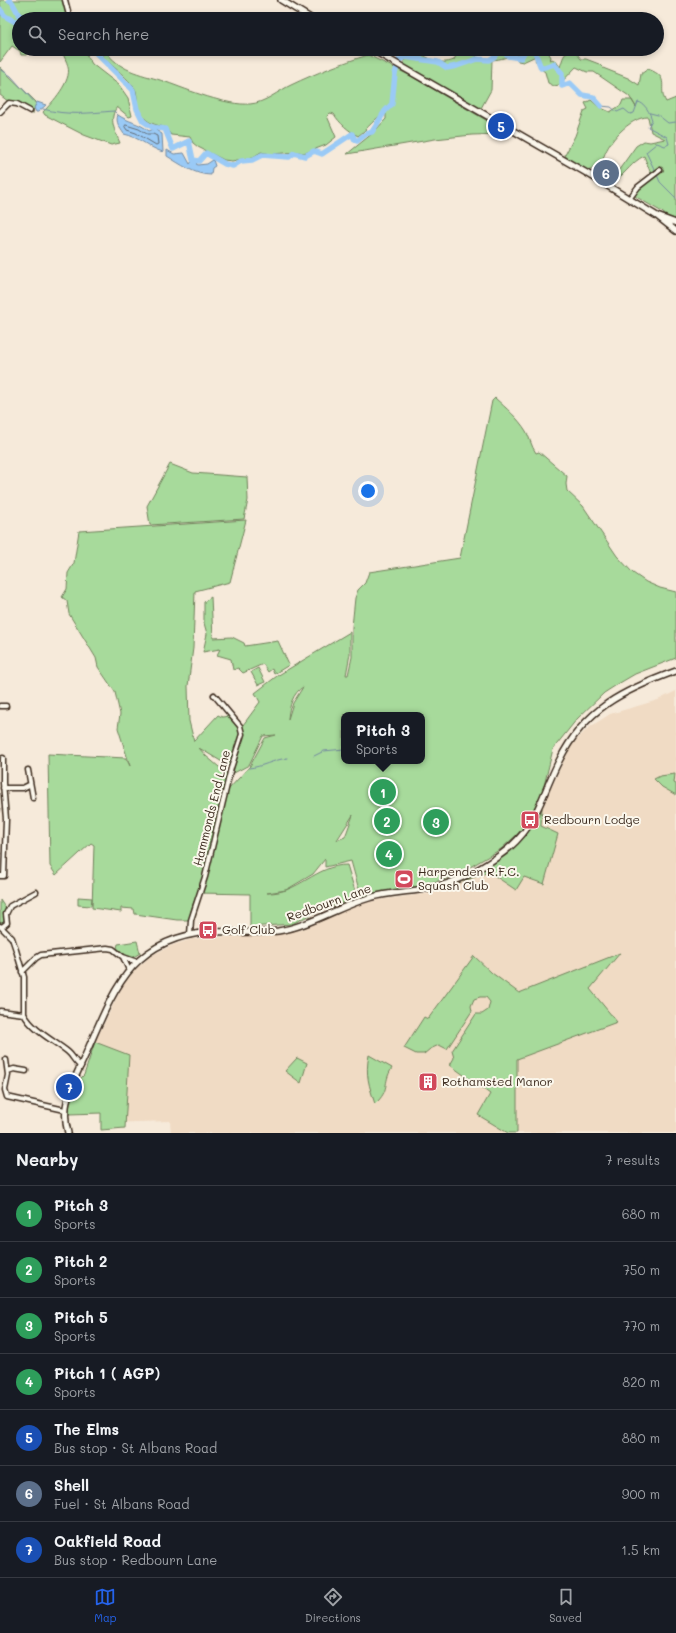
<!DOCTYPE html>
<html lang="en">
<head>
<meta charset="utf-8">
<style>
	:root { --surface:#171b24; --page:#20242c; --text:#f1f3f6; --muted:#9ea1a6; --line:#363941; --accent:#2563eb }
	body { margin:0; font-family:Mali,sans-serif; background:var(--page); color:var(--text) }
	.you { position:absolute; left:368px; top:491px; width:14px; height:14px; margin:-10px; border:3px solid #fff; border-radius:50%; background:#1a73e8; box-shadow:0 0 0 6px #1a73e833 }
	.badge { display:grid; place-items:center; width:26px; height:26px; border-radius:50%; background:var(--accent); color:#fff; font-size:13px; font-weight:700 }
	.pin { position:absolute; translate:-50% -50%; border:2px solid #fff; box-shadow:0 1px 4px #0006 }
	.popup { position:absolute; left:341px; top:712px; width:84px; height:52px; box-sizing:border-box; display:grid; place-content:center; border-radius:8px; background:var(--surface); filter:drop-shadow(0 1px 3px #0005); font-size:13px; white-space:nowrap; color:var(--muted) }
	.popup b { font-size:15px; color:var(--text) }
	.popup::after { content:''; position:absolute; left:50%; top:100%; margin-left:-8px; border:8px solid transparent; border-top-color:var(--surface) }
	.list { margin:0; padding:0; list-style:none }
	h2 { display:flex; justify-content:space-between; align-items:center; height:52px; margin:0; padding:0 16px; font-size:17px }
	h2 small { font-size:13px; font-weight:400; color:var(--muted) }
	.list li { display:grid; grid-template-columns:26px 1fr auto; gap:12px; align-items:center; box-sizing:border-box; height:56px; padding:0 16px; border-top:1px solid var(--line) }
	.list b { display:block; font-size:15px; white-space:nowrap }
	.list p { margin:0; font-size:13px; white-space:nowrap; color:var(--muted) }
	.list em { font-size:13px; font-style:normal; color:var(--muted) }
	.icon { flex:none; width:22px; height:22px; fill:none; stroke:currentColor; stroke-width:2; stroke-linecap:round; stroke-linejoin:round }
	.map { position:relative; flex:none; width:676px; height:1133px; overflow:hidden }
	.search { position:absolute; background:var(--surface); box-shadow:0 2px 6px #0003; left:12px; right:12px; top:12px; height:44px; display:flex; align-items:center; gap:10px; box-sizing:border-box; padding:0 14px; border-radius:22px; color:var(--muted); font-size:15px }
	.sheet { height:444px; background:var(--surface) }
	nav { display:flex; justify-content:space-around; align-items:center; box-sizing:border-box; height:56px; border-top:1px solid var(--line); background:var(--surface); font-size:11px; color:var(--muted) }
	nav a { display:grid; justify-items:center; gap:2px }
	nav .on { color:var(--accent) }
	.map>svg:first-child { display:block }
	.built { fill:#f0dbc4 }
	.green { fill:#a7da9b; stroke:#71825c; fill-rule:evenodd }
	.water { fill:#9acaf6; stroke:#748aa0 }
	.lines { fill:none; stroke-linecap:round; stroke-linejoin:round }
	.shore { stroke:#616a74; stroke-width:1 }
	.stream { stroke:#748aa0; stroke-width:1 }
	.river { stroke:#9acaf6; stroke-width:5.5 }
	.minor-casing { stroke:#3b2a1e; stroke-width:7 }
	.major-casing { stroke:#3b2a1e; stroke-width:8 }
	.minor { stroke:#fbf7ec; stroke-width:4 }
	.major { stroke:#fbf7ec; stroke-width:5 }
	.labels { text-anchor:middle; stroke-width:4; stroke-linejoin:round; paint-order:stroke }
	.street-label { font-size:12px; fill:#3b2a1e; stroke:#fbf7ec }
	.poi-label { font-size:12px; fill:#3b2a1e; stroke:#fbf7ec; text-anchor:start }
</style>
</head>
<body>
<div class="map">
<svg width="676" height="1133" viewBox="0 0 676 1133">
	<rect width="100%" height="100%" fill="#f6eada"/>
	<filter id="ink" filterUnits="userSpaceOnUse"><feTurbulence type="fractalNoise" baseFrequency=".025" numOctaves="2"/><feDisplacementMap in="SourceGraphic" scale="8" xChannelSelector="R" yChannelSelector="G"/><feConvolveMatrix kernelMatrix="1 2 1 2 8 2 1 2 1" color-interpolation-filters="sRGB"/></filter>
	<g filter="url(#ink)">
		<path class="built" d="M 676,691 L 676,1133 L 171,1133 L 170,1121 L 107,1123 L 95,1042 L 124,983 L 136,969 L 152,955 L 173,945 L 192,939 L 274,934 L 301,930 L 352,907 L 377,900 L 432,893 L 458,883 L 508,852 L 526,834 L 542,808 L 563,762 L 572,745 L 587,729 L 610,714 L 658,700 Z"/>
		<path class="green" d="M 0,0 C 16,0 11,13 24,19 L 19,19 L 19,23 C 8,16 0,14 0,0 Z
			M 12,0 L 62,0 L 68,19 L 32,19 L 19,12 Z
			M 0,14 L 19,25 L 19,49 L 36,49 L 26,55 L 21,55 L 20,51 L 12,46 L 0,62 Z
			M 61,49 L 83,49 L 92,64 L 119,85 L 128,98 L 132,116 L 129,117 L 117,107 C 108,119 115,131 120,143 L 111,145 L 84,135 L 45,115 L 43,112 C 52,103 72,81 68,67 C 67,61 63,55 61,49 Z
			M 495,49 L 541,49 L 540,51 L 548,52 L 551,57 L 550,60 L 552,59 L 556,61 L 560,67 C 563,59 562,57 568,51 C 576,50 577,54 581,59 L 586,59 L 599,64 L 603,68 L 628,78 L 639,85 L 641,74 L 648,69 C 672,78 657,87 666,102 L 676,98 L 676,222 L 672,221 L 662,212 L 633,195 L 635,191 L 658,175 L 651,174 L 644,156 C 632,162 626,173 616,180 L 616,183 L 611,184 L 611,181 L 636,146 L 644,141 L 650,142 L 665,139 L 651,132 L 648,117 C 630,117 606,143 603,160 L 589,171 L 568,160 L 565,155 L 575,136 L 584,111 L 588,109 L 585,103 L 591,100 L 599,107 L 610,112 L 621,105 L 623,100 L 632,100 L 636,107 L 629,96 L 594,72 L 587,72 L 576,67 L 559,85 L 554,86 L 548,83 L 545,72 L 541,69 L 535,60 L 538,55 L 523,62 L 518,61 L 517,51 L 514,51 C 509,58 501,59 492,60 L 491,90 L 480,110 L 472,106 L 458,95 L 430,87 L 404,69 L 404,60 L 415,50 C 428,58 439,66 454,60 L 457,53 L 468,53 L 471,50 L 477,57 L 492,60 Z
			M 107,53 C 123,73 143,74 166,82 C 188,90 227,106 250,104 C 265,103 278,91 291,85 C 316,73 342,63 368,55 L 409,75 L 503,130 L 502,134 L 472,135 L 435,139 L 347,154 L 373,133 L 386,119 L 386,114 C 376,115 367,130 358,136 C 349,131 339,123 334,114 L 330,113 L 327,116 L 336,137 L 326,145 L 305,153 L 298,152 L 271,154 L 261,152 L 253,157 L 232,161 L 224,160 L 198,147 L 193,143 L 190,137 L 171,135 L 165,127 C 150,124 141,120 137,103 C 137,99 137,95 136,91 C 133,82 109,63 101,56 Z
			M 0,67 L 36,102 L 35,108 L 33,110 L 33,114 L 25,111 L 24,107 L 9,102 L 0,95 Z
			M 495,398 C 506,408 518,418 526,431 C 530,438 531,446 536,453 L 539,452 L 567,476 L 566,484 L 567,491 L 583,506 L 617,556 L 633,573 L 646,582 L 660,588 L 676,592 L 676,658 L 635,674 L 618,684 L 604,693 L 577,719 L 553,749 L 543,790 L 529,819 L 521,831 L 501,849 L 465,870 L 445,879 L 407,889 L 361,897 L 351,861 L 325,867 L 325,859 L 313,874 L 286,890 L 267,893 C 298,894 316,865 347,865 L 355,891 L 359,898 L 320,910 L 292,924 L 250,927 L 250,894 L 198,893 L 193,904 L 189,920 L 177,920 L 135,914 L 134,909 L 121,908 L 121,912 L 92,908 L 94,845 L 91,843 L 56,875 L 50,866 L 48,754 L 126,758 L 130,766 L 118,728 L 120,714 L 115,692 L 98,667 L 96,658 L 69,614 L 67,601 L 62,597 L 67,589 L 68,573 L 74,563 L 79,531 L 246,520 L 230,582 L 195,591 L 193,648 L 188,686 L 189,721 L 194,741 L 218,715 L 222,717 L 230,716 L 238,725 L 240,733 L 229,766 L 199,748 L 206,756 L 231,777 L 228,790 L 250,766 L 265,738 L 276,735 L 263,736 L 249,765 L 232,774 L 243,736 L 243,725 L 260,702 L 255,693 L 277,676 L 350,632 L 350,654 L 346,675 L 348,675 L 352,657 L 352,627 L 355,598 L 358,590 L 365,583 L 369,572 L 460,558 L 492,401 ZM 303,687 L 293,703 L 288,719 C 289,706 293,693 303,687 ZM 344,715 L 422,715 L 422,761 L 344,761 ZM 353,815 L 345,837 L 337,840 Z
			M 170,464 L 193,473 L 247,477 L 248,500 L 244,519 L 150,525 L 147,506 Z
			M 211,597 L 213,638 L 232,637 L 244,643 L 245,646 L 278,641 L 289,665 L 274,674 L 272,669 L 268,672 L 263,664 L 243,673 L 238,668 L 233,670 L 231,659 L 217,655 L 220,649 L 203,652 L 207,634 L 204,623 L 204,602 Z
			M 258,668 L 265,682 L 258,685 L 251,672 Z
			M 675,774 L 674,783 L 676,784 L 676,795 L 662,787 L 654,779 L 660,776 Z
			M 542,808 L 541,826 L 558,834 L 544,884 L 524,877 L 516,890 L 489,872 L 458,883 L 508,852 L 526,834 Z
			M 78,897 L 92,898 L 91,906 L 78,905 Z
			M 0,900 L 6,909 L 5,922 L 2,924 L 0,923 Z
			M 137,941 L 140,953 L 132,958 L 127,956 L 117,948 L 118,944 Z
			M 620,953 L 590,989 L 617,1022 L 517,1059 L 517,1133 L 508,1133 L 478,1115 L 490,1094 L 450,1065 L 454,1058 L 452,1051 L 476,1014 L 482,1014 L 488,1010 L 490,1002 L 486,997 L 480,997 L 474,999 L 471,1006 L 472,1011 L 447,1049 L 439,1045 L 430,1049 L 424,1054 L 416,1054 L 404,1048 L 424,1017 L 428,1019 L 474,956 L 492,973 L 519,993 Z
			M 95,1042 L 129,1055 L 125,1128 L 101,1130 L 101,1113 L 69,1114 L 70,1101 L 73,1091 L 76,1083 L 84,1075 Z
			M 369,1055 L 392,1068 C 382,1084 391,1089 375,1104 C 369,1085 365,1075 369,1055 Z
			M 297,1058 L 307,1063 L 301,1083 L 285,1071 Z"/>
		<path class="water" d="M 37,102 L 46,105 L 38,112 L 36,112 L 34,108 Z
			M 118,115 C 128,122 140,123 149,131 L 154,129 L 162,134 L 163,152 C 149,148 139,137 124,134 C 120,128 115,122 118,115 Z
			M 167,150 L 174,154 L 184,153 L 190,164 L 193,160 L 199,161 L 196,164 L 198,165 L 207,164 L 213,160 L 215,166 L 212,168 L 211,175 C 195,175 180,164 167,156 Z"/>
		<g class="lines">
			<path class="shore" d="M 126,125 L 139,129 L 147,134 L 153,134 L 157,136 L 158,144 L 156,145 L 136,133 L 127,130 L 125,127 Z"/>
			<path class="stream" d="M 0,17 L 1,14
				M 0,69 L 11,76 L 36,104
				M 601,106 L 611,107 L 617,112 L 624,109 L 630,114 L 634,113 L 638,102 C 645,103 650,113 652,120 L 648,127 L 667,137 L 669,144 L 665,146 L 657,143 L 646,152 L 655,171
				M 43,109 C 68,116 89,113 114,111 L 118,115
				M 650,113 L 658,115 L 668,123 L 676,122
				M 657,175 L 660,182 L 676,198
				M 314,756 L 324,751 L 344,749
				M 249,768 C 262,767 273,760 287,758"/>
			<path class="river" d="M 9,0 L 12,2 L 19,15 L 28,19
				M 0,9 L 5,16 L 19,24
				M 92,49 L 133,90 L 137,109 L 143,121 L 152,127 L 165,129 L 173,149 L 189,141 L 193,160 L 199,161 L 206,153 L 225,164 L 233,166 L 241,161 L 252,160 L 262,155 L 289,157 L 294,153 L 305,156 L 314,151 L 322,154 L 352,134 L 355,140 L 357,141 L 366,134 L 372,132 L 385,111 L 392,104 L 395,74 L 399,60 L 405,57 L 438,62 L 447,68 L 457,66 L 477,59 L 489,60 L 494,57 L 499,50 L 503,49 L 508,56 L 521,58 L 526,49
				M 529,49 L 535,52 L 541,68 L 554,64 L 562,73 L 562,86 L 570,83 L 582,95 L 593,97 L 601,106"/>
			<g class="minor-casing">
				<path id="minor" d="M 65,0 L 70,19
					M 0,112 L 9,103 L 17,104 L 30,111
					M 629,199 L 638,187 L 660,170
					M 0,706 L 6,706
					M 28,770 L 33,798
					M 3,788 L 23,788 L 29,785
					M 0,876 L 4,876 L 6,819 L 3,783 L 3,758
					M 0,926 L 12,938 L 16,950 L 24,977 L 24,1014 C 33,1031 53,1040 68,1052 C 73,1056 75,1063 81,1066
					M 2,927 L 7,923 L 6,914 L 10,906 L 36,892
					M 190,935 L 191,920 L 205,877 L 231,768 L 242,734 L 240,726 L 214,695
					M 123,957 L 129,970
					M 22,972 L 36,958 L 41,955 L 107,948 L 113,949 L 123,957 L 137,962
					M 0,1011 L 24,1014
					M 6,1060 L 8,1075 L 5,1090 L 7,1097 L 65,1110
					M 8,1071 L 14,1069 L 26,1071"/>
			</g>
			<g class="major-casing">
				<path id="major" d="M 281,0 L 312,19
					M 371,49 L 590,175 L 657,216 L 676,231
					M 657,216 L 676,223
					M 68,1133 C 59,1101 76,1078 88,1049 C 115,987 133,938 210,932 C 232,931 255,934 278,931 C 310,926 338,907 369,898 C 389,892 411,892 431,888 C 455,883 477,871 496,858 C 538,829 538,802 559,761 C 585,708 624,690 676,671"/>
			</g>
			<use href="#minor" class="minor"/>
			<use href="#major" class="major"/>
		</g>
	</g>
	<defs>
		<g id="bus-square" transform="scale(1)"><rect x="-9" y="-9" width="18" height="18" rx="4" fill="#d1495b" stroke="#fbf7ec"/><path d="M-5-6H5V4H4V6H2V4H-2V6H-4V4H-5ZM-3.5-4V0h7V-4ZM-3.5 1.2v1.5H-2V1.2ZM2 1.2v1.5H3.5V1.2Z" fill="#fff"/></g>
		<g id="stadium-square" transform="scale(1)"><rect x="-9" y="-9" width="18" height="18" rx="4" fill="#d1495b" stroke="#fbf7ec"/><path d="M0-5a6.5 5 0 1 0 0 10a6.5 5 0 1 0 0-10ZM-3.5-1.8h7v3.6h-7Z" fill="#fff"/></g>
		<g id="building-square" transform="scale(1)"><rect x="-9" y="-9" width="18" height="18" rx="4" fill="#d1495b" stroke="#fbf7ec"/><path d="M-4-6H4V6H1V3H-1V6H-4ZM-2.5-4.3h1.7v1.8h-1.7ZM.8-4.3h1.7v1.8H.8ZM-2.5-1h1.7V.8h-1.7ZM.8-1h1.7V.8H.8Z" fill="#fff"/></g>
	</defs>
	<g fill-rule="evenodd">
		<use href="#bus-square" x="530" y="820"/>
		<use href="#stadium-square" x="404" y="879"/>
		<use href="#bus-square" x="208" y="930"/>
		<use href="#building-square" x="428" y="1082"/>
	</g>
	<g class="labels">
		<g class="street-label">
			<text transform="translate(212 808) rotate(-76)" y="4">Hammonds End Lane</text>
			<text transform="translate(329 903) rotate(-20)" y="4">Redbourn Lane</text>
		</g>
		<g class="poi-label">
			<text x="544" y="824">Redbourn Lodge</text>
			<text x="418" y="876">Harpenden R.F.C.<tspan x="418" dy="14">Squash Club</tspan></text>
			<text x="222" y="934">Golf Club</text>
			<text x="442" y="1086">Rothamsted Manor</text>
		</g>
	</g>
</svg>
<div class="you"></div>
<div class="pin badge" style="left:383px;top:792px;background:#2e9e5b">1</div>
<div class="popup"><b>Pitch 3</b>Sports</div>
<div class="pin badge" style="left:387px;top:821px;background:#2e9e5b">2</div>
<div class="pin badge" style="left:436px;top:822px;background:#2e9e5b">3</div>
<div class="pin badge" style="left:389px;top:854px;background:#2e9e5b">4</div>
<div class="pin badge" style="left:501px;top:126px;background:#1a4fb4">5</div>
<div class="pin badge" style="left:606px;top:173px;background:#5c6f8a">6</div>
<div class="pin badge" style="left:69px;top:1087px;background:#1a4fb4">7</div>
<div class="search"><svg class="icon" aria-label="search" viewBox="0 0 24 24"><circle cx="10" cy="10" r="6"/><path d="M15 15l6 6"/></svg>Search here</div>
</div>
<section class="sheet">
<h2>Nearby<small>7 results</small></h2>
<ul class="list">
<li><span class="badge" style="background:#2e9e5b">1</span><div><b>Pitch 3</b><p>Sports</p></div><em>680 m</em></li>
<li><span class="badge" style="background:#2e9e5b">2</span><div><b>Pitch 2</b><p>Sports</p></div><em>750 m</em></li>
<li><span class="badge" style="background:#2e9e5b">3</span><div><b>Pitch 5</b><p>Sports</p></div><em>770 m</em></li>
<li><span class="badge" style="background:#2e9e5b">4</span><div><b>Pitch 1 ( AGP)</b><p>Sports</p></div><em>820 m</em></li>
<li><span class="badge" style="background:#1a4fb4">5</span><div><b>The Elms</b><p>Bus stop · St Albans Road</p></div><em>880 m</em></li>
<li><span class="badge" style="background:#5c6f8a">6</span><div><b>Shell</b><p>Fuel · St Albans Road</p></div><em>900 m</em></li>
<li><span class="badge" style="background:#1a4fb4">7</span><div><b>Oakfield Road</b><p>Bus stop · Redbourn Lane</p></div><em>1.5 km</em></li>
</ul>
</section>
<nav>
<a class="on"><svg class="icon" aria-label="map" viewBox="0 0 24 24"><path d="M3 6l6-2 6 2 6-2v14l-6 2-6-2-6 2zM9 4v14M15 6v14"/></svg>Map</a>
<a><svg class="icon" aria-label="directions" viewBox="0 0 24 24"><path d="M12 3l9 9-9 9-9-9zM9 14v-3h6M13 9l2 2-2 2"/></svg>Directions</a>
<a><svg class="icon" aria-label="saved" viewBox="0 0 24 24"><path d="M7 4h10v16l-5-4-5 4z"/></svg>Saved</a>
</nav>
</body>
</html>
